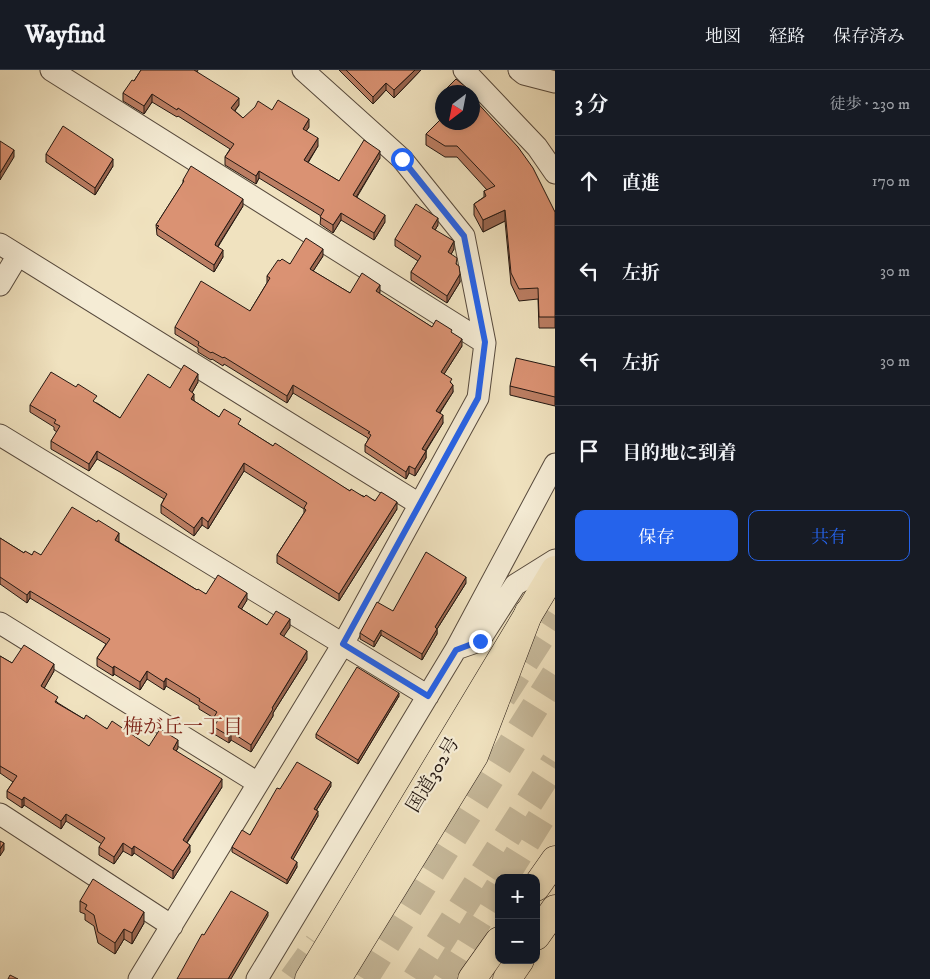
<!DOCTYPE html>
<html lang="ja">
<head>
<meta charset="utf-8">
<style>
	:root { --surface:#171b24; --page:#242831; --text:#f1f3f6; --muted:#9ea1a6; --line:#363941; --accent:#2563eb }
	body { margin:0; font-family:"IM FELL DW Pica","Noto Serif JP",serif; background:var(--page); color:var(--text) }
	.controls { position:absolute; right:15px; bottom:15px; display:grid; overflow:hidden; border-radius:10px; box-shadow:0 2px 8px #0003 }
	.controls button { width:45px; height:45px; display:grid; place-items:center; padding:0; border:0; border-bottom:1px solid var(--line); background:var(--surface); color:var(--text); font:25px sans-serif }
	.compass { position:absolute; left:435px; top:15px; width:45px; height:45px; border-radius:50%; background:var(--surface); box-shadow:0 2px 8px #0003; rotate:212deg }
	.stop { position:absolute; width:15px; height:15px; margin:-11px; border:4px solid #2563eb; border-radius:50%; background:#fff }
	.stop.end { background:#2563eb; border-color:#fff; box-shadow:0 1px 5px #0008 }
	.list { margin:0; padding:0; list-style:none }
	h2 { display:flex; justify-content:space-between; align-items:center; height:65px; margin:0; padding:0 20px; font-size:21px }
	h2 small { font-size:16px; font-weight:400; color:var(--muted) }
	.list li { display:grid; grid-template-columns:32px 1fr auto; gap:15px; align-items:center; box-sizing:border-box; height:90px; padding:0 20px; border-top:1px solid var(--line) }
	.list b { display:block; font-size:19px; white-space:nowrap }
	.list em { font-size:16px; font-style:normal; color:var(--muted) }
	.actions { display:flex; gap:10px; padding:15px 20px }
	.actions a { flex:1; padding:11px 0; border:1px solid var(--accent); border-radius:10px; text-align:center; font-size:18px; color:var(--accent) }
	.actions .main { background:var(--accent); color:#fff }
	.icon { flex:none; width:28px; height:28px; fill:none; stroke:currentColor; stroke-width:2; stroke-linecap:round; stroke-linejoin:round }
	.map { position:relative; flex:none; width:555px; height:909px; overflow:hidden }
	header { display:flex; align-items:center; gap:30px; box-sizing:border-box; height:70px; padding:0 25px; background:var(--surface); border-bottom:1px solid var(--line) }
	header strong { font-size:24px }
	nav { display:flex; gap:28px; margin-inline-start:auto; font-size:18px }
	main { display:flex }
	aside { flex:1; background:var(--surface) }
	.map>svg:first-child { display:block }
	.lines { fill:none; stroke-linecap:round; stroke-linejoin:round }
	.motorway-tunnel { stroke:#c7ba9c; stroke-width:28; stroke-dasharray:28 14; stroke-linecap:butt }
	.minor-casing { stroke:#574a3d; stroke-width:23 }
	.trunk-casing { stroke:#241812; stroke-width:29 }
	.motorway-casing { stroke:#241812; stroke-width:29 }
	.minor { stroke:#f5ecd5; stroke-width:21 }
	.trunk { stroke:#f0e2bf; stroke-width:28 }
	.motorway { stroke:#f0e2bf; stroke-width:28 }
	.wall { fill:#bb7e63; stroke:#241812 }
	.shaded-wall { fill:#996650; stroke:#241812 }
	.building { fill:#da9273; stroke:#241812 }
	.route { stroke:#2563eb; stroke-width:6 }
	.labels { text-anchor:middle; stroke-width:4.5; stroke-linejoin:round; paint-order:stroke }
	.street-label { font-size:19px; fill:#241812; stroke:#f5ecd5 }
	.neighbourhood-label { font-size:20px; fill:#7a1f14; stroke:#f5ecd5 }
</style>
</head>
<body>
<header>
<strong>Wayfind</strong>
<nav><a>地図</a><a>経路</a><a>保存済み</a></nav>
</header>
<main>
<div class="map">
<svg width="555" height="909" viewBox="0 0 555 909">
	<rect width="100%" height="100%" fill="#f0e2bf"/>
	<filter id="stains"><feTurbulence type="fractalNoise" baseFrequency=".004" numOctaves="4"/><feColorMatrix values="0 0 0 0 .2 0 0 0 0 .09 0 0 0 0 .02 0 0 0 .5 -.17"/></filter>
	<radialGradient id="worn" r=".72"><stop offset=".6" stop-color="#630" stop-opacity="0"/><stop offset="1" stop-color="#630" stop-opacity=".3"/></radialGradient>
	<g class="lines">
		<path class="motorway-tunnel" d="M 502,627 L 555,545
			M 504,808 L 541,748
			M 293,909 L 318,874
			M 364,909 L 555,605
			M 416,909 L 555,692
			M 442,909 L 499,817"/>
		<g class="minor-casing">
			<path id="minor" d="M 51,0 L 485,273
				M 464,0 L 537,77 L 555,103
				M 519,0 L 524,4 L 555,12
				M 0,174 L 419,434
				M 0,215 L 18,185
				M 0,365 L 428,626
				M 0,553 L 258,713
				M 456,579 L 479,571 L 515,515 L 555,490
				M 0,744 L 172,856
				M 139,909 L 343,574 L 478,328 L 485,273 L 464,166 L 402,89 L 303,0
				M 257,909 L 456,579 L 555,394"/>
		</g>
		<g class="trunk-casing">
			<path id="trunk" d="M 536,866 L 555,839
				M 309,909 L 555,500
				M 507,909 L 520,890"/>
		</g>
		<g class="motorway-casing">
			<path id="motorway" d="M 536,817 L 555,790
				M 337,909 L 474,686 L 529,542
				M 472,909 L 499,871"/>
		</g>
		<use href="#minor" class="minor"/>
		<use href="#trunk" class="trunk"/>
		<use href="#motorway" class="motorway"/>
	</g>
	<path class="wall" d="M 141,0 L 198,0 L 197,2 L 239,35 L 235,41 L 243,48 L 272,40 L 309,57 L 306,61 L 318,76 L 308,93 L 339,111 L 380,88 L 357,127 L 385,152 L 374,170 L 341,150 L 333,163 L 320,154 L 321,146 L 259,108 L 256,114 L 225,95 L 225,87 L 230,79 L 178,46 L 177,47 L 152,32 L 144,44 L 123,31 L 123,23 L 134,11 Z
		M 339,0 L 421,0 L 394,28 L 386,20 L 373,34 Z
		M 442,23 L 442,43 L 438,40 L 438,28 Z
		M 474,28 L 555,142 L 555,258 L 539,258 L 538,229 L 519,231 L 511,214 L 505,151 L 483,162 L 474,145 L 474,134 L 484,127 L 484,121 L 487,120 L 457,87 L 445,87 L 426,75 L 426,64 Z
		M 46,84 L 113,96 L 95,125 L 46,92 Z
		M 183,110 L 243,136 L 218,177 L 223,187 L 214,202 L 157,165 L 156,155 L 183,113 Z
		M 438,155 L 435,160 L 454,179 L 451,184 L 457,195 L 460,212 L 447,233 L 411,210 L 411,202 L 418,191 L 395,176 L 395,169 Z
		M 323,186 L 313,201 L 350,223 L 380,222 L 379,224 L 432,257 L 452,263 L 462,276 L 444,304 L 452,314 L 453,322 L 440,343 L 443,353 L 426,381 L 426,388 L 415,406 L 409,403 L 406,409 L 365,382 L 365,375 L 368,370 L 368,368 L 293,323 L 287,333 L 224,294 L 223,296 L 212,289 L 211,290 L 198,282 L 198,278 L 175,264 L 175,257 L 250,241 L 267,213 L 267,206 L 280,191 L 290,194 Z
		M 555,297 L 555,336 L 510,325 L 510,316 Z
		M 198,312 L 192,322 L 194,331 L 219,347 L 241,356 L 273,376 L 350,421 L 397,439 L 339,531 L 277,493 L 277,485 L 304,443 L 304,439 L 244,401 L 208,459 L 202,455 L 194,466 L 161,443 L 161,435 L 164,429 L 120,402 L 97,389 L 89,401 L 51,379 L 51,371 L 57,362 L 54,360 L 54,357 L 30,342 L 30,335 L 97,333 L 120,348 L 170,318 Z
		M 0,468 L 24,483 L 32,485 L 41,485 L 119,471 L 119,472 L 197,520 L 206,524 L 247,530 L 241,539 L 267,555 L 290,557 L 283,566 L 307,589 L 273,643 L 273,646 L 251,682 L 231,670 L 229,673 L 214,664 L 214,657 L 215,655 L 214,655 L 214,648 L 199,639 L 199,636 L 166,616 L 164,620 L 147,609 L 140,620 L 114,604 L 113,606 L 97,596 L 97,588 L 106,574 L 30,528 L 27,533 L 0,514 Z
		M 466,513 L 437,559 L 437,564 L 422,590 L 381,565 L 374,577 L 360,569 L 360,563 L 393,541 Z
		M 0,586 L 12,593 L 54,601 L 44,618 L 58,633 L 84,649 L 149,676 L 178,678 L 176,681 L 222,717 L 187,773 L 190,782 L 173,809 L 134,783 L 132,786 L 123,781 L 114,794 L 99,785 L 99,777 L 102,774 L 66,751 L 61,759 L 24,735 L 22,738 L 7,728 L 7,721 L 13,712 L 0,703 Z
		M 399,626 L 358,694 L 316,668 L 316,664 Z
		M 331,716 L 316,741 L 318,746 L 293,789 L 297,797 L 287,814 L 232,782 L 232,777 L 250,765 L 280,719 Z
		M 80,831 L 144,853 L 132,874 L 124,869 L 115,884 L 98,873 L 94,856 L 85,850 L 85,844 L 80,842 Z"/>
	<path class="shaded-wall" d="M 415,0 L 421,0 L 394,28 L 394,20 Z
		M 386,13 L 386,20 L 373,34 L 373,27 Z
		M 152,24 L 152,32 L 144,44 L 144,36 Z
		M 239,28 L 239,35 L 231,45 L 231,38 Z
		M 309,49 L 309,57 L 303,66 L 303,59 Z
		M 318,68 L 318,76 L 304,98 L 304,90 Z
		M 14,80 L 14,87 L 0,110 L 0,103 Z
		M 380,81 L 380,88 L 353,132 L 353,125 Z
		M 113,89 L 113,96 L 95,125 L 95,118 Z
		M 259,101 L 259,108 L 256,114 L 256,106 Z
		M 243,129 L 243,136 L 216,179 L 215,175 L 216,172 Z
		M 505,140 L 505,151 L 483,162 L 483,150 Z
		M 341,143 L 341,150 L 333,163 L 333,155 Z
		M 385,145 L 385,152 L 374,170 L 374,163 Z
		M 438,148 L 438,155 L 432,165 L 432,158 Z
		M 454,171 L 454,179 L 448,190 L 448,182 Z
		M 323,179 L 323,186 L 310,206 L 310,199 Z
		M 223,180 L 223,187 L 214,202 L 214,195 Z
		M 460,204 L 460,212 L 447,233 L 447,226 Z
		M 380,215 L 380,222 L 376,229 L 376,221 Z
		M 462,269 L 462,276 L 441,309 L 441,302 Z
		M 198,304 L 198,312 L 189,328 L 189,320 Z
		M 293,315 L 293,323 L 287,333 L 287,326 Z
		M 453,315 L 453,322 L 436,348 L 436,341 Z
		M 194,324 L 194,331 L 191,329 Z
		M 443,345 L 443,353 L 422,386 L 422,379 Z
		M 97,381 L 97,389 L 89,401 L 89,394 Z
		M 426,381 L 426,388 L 415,406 L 415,399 Z
		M 244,393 L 244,401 L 208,459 L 208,452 Z
		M 409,396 L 409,403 L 406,409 L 406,402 Z
		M 397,432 L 397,439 L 339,531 L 339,524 Z
		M 202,447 L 202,455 L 194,466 L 194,458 Z
		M 119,463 L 119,471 L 115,477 L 115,470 Z
		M 466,507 L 466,513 L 437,559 L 437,564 L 422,590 L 422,584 L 435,557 Z
		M 30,521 L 30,528 L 27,533 L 27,525 Z
		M 247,523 L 247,530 L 238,545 L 238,537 Z
		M 290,549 L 290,557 L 280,572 L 280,564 Z
		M 381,560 L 381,565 L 374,577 L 374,572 Z
		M 307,581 L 307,589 L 273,643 L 273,646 L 251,682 L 251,675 L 272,638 Z
		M 54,594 L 54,601 L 41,624 L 41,616 Z
		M 114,596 L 114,604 L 113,606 L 113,598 Z
		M 147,601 L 147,609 L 140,620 L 140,612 Z
		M 166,608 L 166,616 L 164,620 L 164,612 Z
		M 399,623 L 399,626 L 358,694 L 358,690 Z
		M 231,662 L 231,670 L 229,673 L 229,666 Z
		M 178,670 L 178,678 L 173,686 L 173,679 Z
		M 222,709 L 222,717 L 183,778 L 183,770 Z
		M 331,712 L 331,716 L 314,744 L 314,739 Z
		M 24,727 L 24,735 L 22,738 L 22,730 Z
		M 318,741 L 318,746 L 291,793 L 291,788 Z
		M 66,744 L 66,751 L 61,759 L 61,751 Z
		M 4,773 L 4,780 L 0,786 L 0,779 Z
		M 123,773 L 123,781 L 114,794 L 114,787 Z
		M 190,775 L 190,782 L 173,809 L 173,801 Z
		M 134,776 L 134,783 L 132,786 L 132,779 Z
		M 297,792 L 297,797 L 287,814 L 287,810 Z
		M 144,842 L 144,853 L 132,874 L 132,863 Z
		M 268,842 L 268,846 L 231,909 L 228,909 Z
		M 124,859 L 124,869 L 115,884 L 115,873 Z"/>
	<path class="building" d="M 141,0 L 194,0 L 239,28 L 231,38 L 243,48 L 255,37 L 258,31 L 272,40 L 278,30 L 309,49 L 303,59 L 318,68 L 304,90 L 339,111 L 364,70 L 380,81 L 353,125 L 385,145 L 374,163 L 341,143 L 333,155 L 320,147 L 324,140 L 259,101 L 256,106 L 225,87 L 234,74 L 178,38 L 177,40 L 152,24 L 144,36 L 123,23 L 132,10 L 134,11 Z
		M 346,0 L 415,0 L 394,20 L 386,13 L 373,27 Z
		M 456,9 L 472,22 L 443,22 Z
		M 442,23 L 442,32 L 438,28 Z
		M 472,27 L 518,77 L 533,98 L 555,142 L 555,247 L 539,247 L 538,218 L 519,219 L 511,203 L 505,140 L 483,150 L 474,134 L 486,126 L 484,121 L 495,116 L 457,76 L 445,76 L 426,64 L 442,48 L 442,52 L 472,52 Z
		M 63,56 L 113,89 L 95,118 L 46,84 Z
		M 0,71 L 14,80 L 0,103 Z
		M 191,96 L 243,129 L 216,172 L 215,175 L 223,180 L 214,195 L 157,158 L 159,156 L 156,155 L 184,111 L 183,110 Z
		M 416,134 L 438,148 L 432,158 L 454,171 L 448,182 L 457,188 L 456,194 L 459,196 L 460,204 L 447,226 L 411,202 L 421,186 L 395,169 Z
		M 306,168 L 323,179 L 310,199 L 350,223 L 362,203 L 380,215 L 376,221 L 432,257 L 436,250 L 452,260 L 451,262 L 462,269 L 441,302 L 452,309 L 450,312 L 453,315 L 436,341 L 443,345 L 422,379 L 426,381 L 415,399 L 409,396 L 406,402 L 365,375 L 371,365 L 368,363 L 370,362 L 293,315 L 287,326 L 224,287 L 223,288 L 212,282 L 211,283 L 198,275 L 199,272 L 175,257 L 201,211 L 250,241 L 270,208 L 267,206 L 278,190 L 280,191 L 282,189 L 290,194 Z
		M 516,288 L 555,297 L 555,327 L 510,316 Z
		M 184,295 L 198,304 L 189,320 L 194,324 L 191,329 L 219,347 L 224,339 L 241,349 L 238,354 L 273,376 L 275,373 L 350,421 L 351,419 L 364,427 L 366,425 L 375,431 L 381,422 L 397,432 L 339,524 L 277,485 L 306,440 L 304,438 L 307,433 L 244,393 L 208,452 L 202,447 L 194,458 L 161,435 L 167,424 L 120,395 L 97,381 L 89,394 L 51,371 L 60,356 L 54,353 L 56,350 L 30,335 L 51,302 L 76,317 L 78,314 L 97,326 L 93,331 L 120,348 L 148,304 L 170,318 Z
		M 72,437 L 97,452 L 98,450 L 119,463 L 115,470 L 197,520 L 198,519 L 206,524 L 218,505 L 247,523 L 238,537 L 267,555 L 276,541 L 290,549 L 280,564 L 307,581 L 272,638 L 273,639 L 251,675 L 231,662 L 229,666 L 214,657 L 218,650 L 214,647 L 217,642 L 199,631 L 200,629 L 166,608 L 164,612 L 147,601 L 140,612 L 114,596 L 113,598 L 97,588 L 110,569 L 30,521 L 27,525 L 0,507 L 0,468 L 24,483 L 25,481 L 32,485 L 34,481 L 41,485 Z
		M 426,482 L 466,507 L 435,557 L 437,559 L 422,584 L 381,560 L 374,572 L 360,563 L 377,532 L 393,541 Z
		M 24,575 L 54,594 L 41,616 L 58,627 L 55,632 L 84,649 L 86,645 L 107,659 L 112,651 L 149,676 L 160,659 L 178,670 L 173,679 L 222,709 L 183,770 L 190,775 L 173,801 L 134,776 L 132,779 L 123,773 L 114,787 L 99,777 L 105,768 L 66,744 L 61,751 L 24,727 L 22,730 L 7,721 L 17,706 L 0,696 L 0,586 L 12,593 Z
		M 357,597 L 399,623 L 358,690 L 316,664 Z
		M 297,692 L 331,712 L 314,739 L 318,741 L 291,788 L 297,792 L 287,810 L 232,777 L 242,760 L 250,765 L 277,718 L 280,719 Z
		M 0,771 L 4,773 L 0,779 Z
		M 93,809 L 144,842 L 132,863 L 124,859 L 115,873 L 98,862 L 94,845 L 85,839 L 87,835 L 80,831 Z
		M 231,821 L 268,842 L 228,909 L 177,909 L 202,864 L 204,865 Z
		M 10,905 L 18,909 L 8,909 Z"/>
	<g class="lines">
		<path class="route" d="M 402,89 L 464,166 L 485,272 L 478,328 L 343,574 L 428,626 L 456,580 L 480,571"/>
	</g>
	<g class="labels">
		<g class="street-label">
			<text transform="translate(432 704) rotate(-59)" y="7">国道302号</text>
		</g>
		<g class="neighbourhood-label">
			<text x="183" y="663">梅が丘一丁目</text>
		</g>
	</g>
	<rect width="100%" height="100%" filter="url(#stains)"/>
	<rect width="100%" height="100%" fill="url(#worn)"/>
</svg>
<div class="controls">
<button>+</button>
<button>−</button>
</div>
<svg class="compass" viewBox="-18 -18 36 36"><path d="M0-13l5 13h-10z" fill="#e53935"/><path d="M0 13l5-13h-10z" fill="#9ea1a6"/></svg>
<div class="stop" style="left:402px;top:89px"></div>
<div class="stop end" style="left:480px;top:571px"></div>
</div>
<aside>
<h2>3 分<small>徒歩 · 230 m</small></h2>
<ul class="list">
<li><svg class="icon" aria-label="ahead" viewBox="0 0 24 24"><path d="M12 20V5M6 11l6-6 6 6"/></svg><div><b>直進</b></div><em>170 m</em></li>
<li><svg class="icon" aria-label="left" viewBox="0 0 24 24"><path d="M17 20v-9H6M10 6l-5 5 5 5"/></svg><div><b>左折</b></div><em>30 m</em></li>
<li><svg class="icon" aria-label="left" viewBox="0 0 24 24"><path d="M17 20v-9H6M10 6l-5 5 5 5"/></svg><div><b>左折</b></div><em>30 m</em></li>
<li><svg class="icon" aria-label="arrive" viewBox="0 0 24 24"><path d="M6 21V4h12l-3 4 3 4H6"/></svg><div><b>目的地に到着</b></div></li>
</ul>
<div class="actions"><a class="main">保存</a><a>共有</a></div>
</aside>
</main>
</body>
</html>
